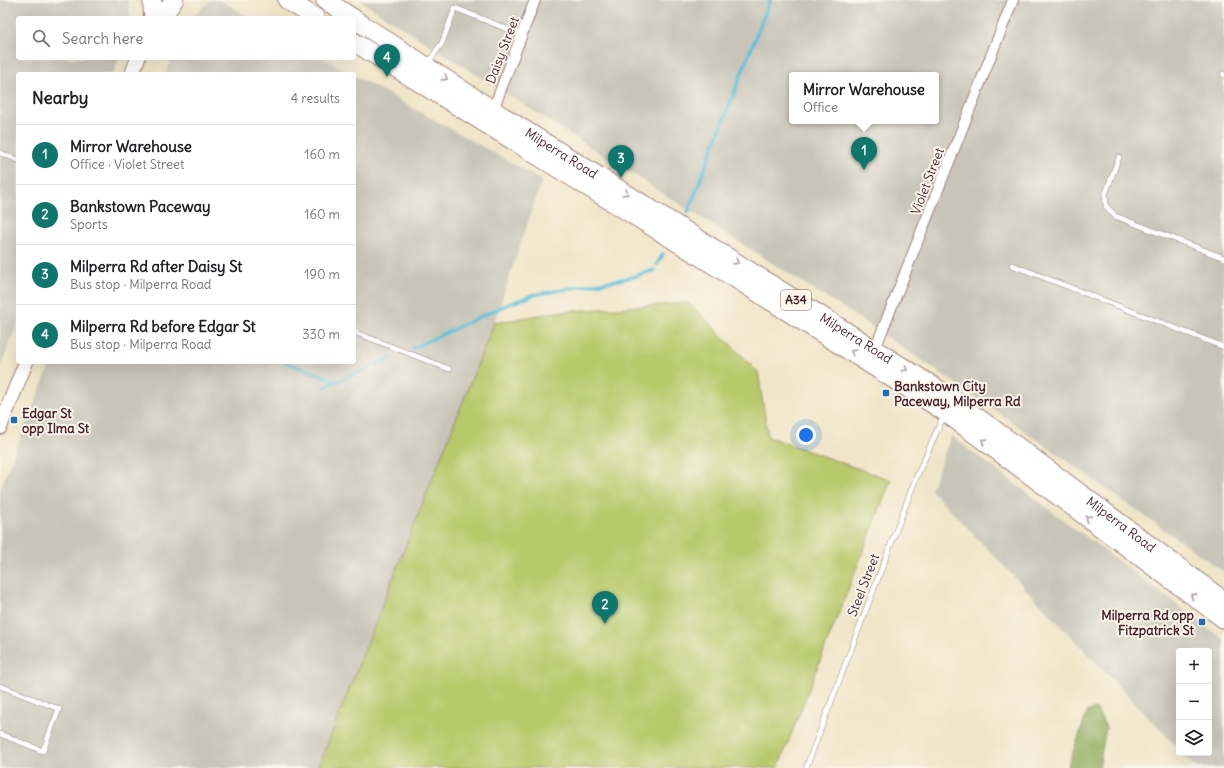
<!DOCTYPE html>
<html lang="en">
<head>
<meta charset="utf-8">
<style>
	:root { --surface:#fff; --page:#f6f6f6; --text:#202124; --muted:#757577; --line:#e0e0e0; --accent:#0f766e }
	body { margin:0; font-family:Delius,sans-serif; background:var(--page); color:var(--text) }
	.controls { position:absolute; right:12px; bottom:12px; display:grid; overflow:hidden; border-radius:4px; box-shadow:0 4px 16px #0002 }
	.controls button { width:36px; height:36px; display:grid; place-items:center; padding:0; border:0; border-bottom:1px solid var(--line); background:var(--surface); color:var(--text); font:20px sans-serif }
	.you { position:absolute; left:806px; top:435px; width:14px; height:14px; margin:-10px; border:3px solid #fff; border-radius:50%; background:#1a73e8; box-shadow:0 0 0 6px #1a73e833 }
	.badge { display:grid; place-items:center; width:26px; height:26px; border-radius:50%; background:var(--accent); color:#fff; font-size:13px; font-weight:700 }
	.pin { position:absolute; translate:-50% -33px; filter:drop-shadow(0 1px 2px #0008) }
	.pin::after { content:''; position:absolute; top:21px; width:14px; height:12px; background:inherit; clip-path:polygon(0 0,100% 0,50% 100%) }
	.popup { position:absolute; left:789px; top:72px; width:150px; height:52px; box-sizing:border-box; display:grid; place-content:center; border-radius:4px; background:var(--surface); filter:drop-shadow(0 1px 3px #0005); font-size:13px; white-space:nowrap; color:var(--muted) }
	.popup b { font-size:15px; color:var(--text) }
	.popup::after { content:''; position:absolute; left:50%; top:100%; margin-left:-8px; border:8px solid transparent; border-top-color:var(--surface) }
	.list { margin:0; padding:0; list-style:none }
	h2 { display:flex; justify-content:space-between; align-items:center; height:52px; margin:0; padding:0 16px; font-size:17px }
	h2 small { font-size:13px; font-weight:400; color:var(--muted) }
	.list li { display:grid; grid-template-columns:26px 1fr auto; gap:12px; align-items:center; box-sizing:border-box; height:60px; padding:0 16px; border-top:1px solid var(--line) }
	.list b { display:block; font-size:15px; white-space:nowrap }
	.list p { margin:0; font-size:13px; white-space:nowrap; color:var(--muted) }
	.list em { font-size:13px; font-style:normal; color:var(--muted) }
	.icon { flex:none; width:22px; height:22px; fill:none; stroke:currentColor; stroke-width:2; stroke-linecap:round; stroke-linejoin:round }
	.map { position:relative; flex:none; width:1224px; height:768px; overflow:hidden }
	.search { position:absolute; background:var(--surface); box-shadow:0 4px 16px #0002; left:16px; top:16px; width:340px; height:44px; display:flex; align-items:center; gap:10px; box-sizing:border-box; padding:0 14px; border-radius:4px; color:var(--muted); font-size:15px }
	.panel { position:absolute; background:var(--surface); box-shadow:0 4px 16px #0002; left:16px; top:72px; width:340px; height:292px; border-radius:4px }
	.map>svg:first-child { display:block }
	.industrial { fill:#c8c4b8; fill-rule:evenodd }
	.green { fill:#b8c96c; stroke:#81744c }
	.forest { fill:#92ad60; stroke:#6e6646 }
	.lines { fill:none; stroke-linecap:round; stroke-linejoin:round }
	.stream { stroke:#5bbfd9; stroke-width:3.5 }
	.lane-casing { stroke:#9d827a; stroke-width:6 }
	.street-casing { stroke:#9d827a; stroke-width:12 }
	.secondary-casing { stroke:#9d827a; stroke-width:16 }
	.highway-casing { stroke:#9d827a; stroke-width:20 }
	.lane { stroke:#fff; stroke-width:5 }
	.street { stroke:#fff; stroke-width:10 }
	.secondary { stroke:#fff; stroke-width:14 }
	.highway { stroke:#fff; stroke-width:18 }
	.oneway { stroke:#ae9aa0 }
	.poi-dot { fill:#1f6fb2; stroke:#fbf7ec; stroke-width:1.5 }
	.labels { text-anchor:middle; stroke-width:4; stroke-linejoin:round; paint-order:stroke }
	.shield { fill:#fbf7ec; stroke:#7f6065; stroke-width:1 }
	.shield-label { font-size:12px; font-weight:bold; fill:#4a1f2b }
	.street-label { font-size:13px; fill:#4a1f2b; stroke:#fbf7ec }
	.poi-label { font-size:13px; font-weight:bold; fill:#4a1f2b; stroke:#fbf7ec; text-anchor:start }
</style>
</head>
<body>
<div class="map">
<svg width="1224" height="768" viewBox="0 0 1224 768">
	<rect width="100%" height="100%" fill="#fbf7ec"/>
	<filter id="ink" filterUnits="userSpaceOnUse"><feTurbulence type="fractalNoise" baseFrequency=".025" numOctaves="2"/><feDisplacementMap in="SourceGraphic" scale="8" xChannelSelector="R" yChannelSelector="G"/><feConvolveMatrix kernelMatrix="1 2 1 2 8 2 1 2 1" color-interpolation-filters="sRGB"/></filter>
	<filter id="wash" filterUnits="userSpaceOnUse"><feTurbulence type="fractalNoise" baseFrequency=".012" numOctaves="4" result="noise"/><feDisplacementMap in="SourceGraphic" scale="16" xChannelSelector="R" yChannelSelector="G"/><feGaussianBlur stdDeviation="0.9" result="paint"/><feColorMatrix in="noise" values="0 0 0 0 0 0 0 0 0 0 0 0 0 0 0 0 0 1.4 0 .05"/><feComposite in="paint" operator="in"/></filter>
	<g filter="url(#wash)">
		<rect width="100%" height="100%" fill="#f0e5c8"/>
		<path class="industrial" d="M 0,0 L 128,0 L 131,18 L 18,18 L 18,58 L 119,58 L 113,74 L 18,74 L 18,322 L 0,369 Z
			M 210,0 L 219,0 L 251,18 L 193,18 Z
			M 359,0 L 1224,0 L 1224,572 L 985,403 L 857,317 ZM 792,75 L 936,75 L 936,121 L 792,121 Z
			M 171,58 L 323,58 L 352,74 L 165,74 Z
			M 354,75 L 542,180 L 494,323 L 318,768 L 0,768 L 0,489 L 51,362 L 354,362 Z
			M 951,436 L 1224,640 L 1224,768 L 1197,768 L 1182,753 L 1209,753 L 1209,651 L 1179,651 L 1179,749 L 931,490 Z"/>
		<path class="green" d="M 689,303 L 758,372 L 768,437 L 891,480 L 778,768 L 318,768 L 494,323 L 556,312 Z"/>
		<path class="forest" d="M 1096,709 L 1106,727 L 1099,768 L 1067,768 L 1088,711 Z"/>
		<g class="lines">
			<path class="stream" d="M 688,212 L 770,0
				M 657,264 L 663,254
				M 413,348 L 499,308 L 533,295 L 629,278 L 654,270
				M 285,362 L 336,381
				M 325,387 L 391,358"/>
		</g>
	</g>
	<g filter="url(#ink)">
		<g class="lines">
			<g class="lane-casing">
				<path id="lane" d="M 428,63 L 442,43 L 455,8 L 522,35
					M 1223,74 L 1224,75
					M 0,153 L 18,160
					M 1119,157 L 1105,195 L 1106,206 L 1115,216 L 1224,258
					M 1012,265 L 1224,347
					M 354,332 L 449,369
					M 0,686 L 59,709 L 43,751 L 0,734
					M 806,768 L 916,478 L 944,415"/>
			</g>
			<g class="street-casing">
				<path id="street" d="M 493,110 L 535,0
					M 875,349 L 1013,0"/>
			</g>
			<g class="secondary-casing">
				<path id="secondary" d="M 132,74 L 138,58
					M 0,427 L 26,362"/>
			</g>
			<g class="highway-casing">
				<g id="highway">
					<path d="M 152,0 L 153,15"/>
					<path d="M 287,0 L 316,18"/>
					<path d="M 325,0 L 353,18"/>
					<path d="M 167,10 L 174,0"/>
					<path id="s1" d="M 354,19 L 493,110 L 941,391 L 1021,449 L 1224,601"/>
					<path d="M 354,42 L 738,280 L 945,412 L 1224,619"/>
				</g>
			</g>
			<use href="#lane" class="lane"/>
			<use href="#street" class="street"/>
			<use href="#secondary" class="secondary"/>
			<use href="#highway" class="highway"/>
		</g>
		<defs><path id="oneway-chevron" d="M-2-3.5L2.5 0L-2 3.5" fill="none" stroke-width="1.6" stroke-linecap="round" stroke-linejoin="round"/></defs>
		<g class="oneway">
			<use href="#oneway-chevron" transform="translate(445 78) rotate(33)"/>
			<use href="#oneway-chevron" transform="translate(626 193) rotate(32)"/>
			<use href="#oneway-chevron" transform="translate(736 262) rotate(32)"/>
			<use href="#oneway-chevron" transform="translate(853 352) rotate(-148)"/>
			<use href="#oneway-chevron" transform="translate(905 369) rotate(32)"/>
			<use href="#oneway-chevron" transform="translate(984 441) rotate(-144)"/>
			<use href="#oneway-chevron" transform="translate(1088 518) rotate(-143)"/>
			<use href="#oneway-chevron" transform="translate(1193 596) rotate(-143)"/>
		</g>
	</g>
	<g class="poi-dot">
		<rect x="882" y="389" width="8" height="8" rx="2"/>
		<rect x="10" y="416" width="8" height="8" rx="2"/>
		<rect x="1198" y="618" width="8" height="8" rx="2"/>
	</g>
	<g class="labels">
		<rect class="shield" x="781" y="290" width="30" height="20" rx="3"/>
		<g class="shield-label">
			<text x="796" y="304">A34</text>
		</g>
		<g class="street-label">
			<text transform="translate(502 50) rotate(-69)" y="5">Daisy Street</text>
			<text dy="5" stroke="none"><textPath href="#s1" startOffset="247">Milperra Road</textPath></text>
			<text transform="translate(927 181) rotate(-69)" y="5">Violet Street</text>
			<text dy="5" stroke="none"><textPath href="#s1" startOffset="595">Milperra Road</textPath></text>
			<text dy="5" stroke="none"><textPath href="#s1" startOffset="919">Milperra Road</textPath></text>
			<text transform="translate(863 585) rotate(-69)" y="5">Steel Street</text>
		</g>
		<g class="poi-label">
			<text x="894" y="391">Bankstown City<tspan x="894" dy="15">Paceway, Milperra Rd</tspan></text>
			<text x="22" y="418">Edgar St<tspan x="22" dy="15">opp Ilma St</tspan></text>
			<text x="1194" y="620" text-anchor="end">Milperra Rd opp<tspan x="1194" dy="15">Fitzpatrick St</tspan></text>
		</g>
	</g>
</svg>
<div class="controls">
<button>+</button>
<button>−</button>
<button><svg class="icon" aria-label="layers" viewBox="0 0 24 24"><path d="M12 4l9 5-9 5-9-5zM3 14l9 5 9-5"/></svg></button>
</div>
<div class="you"></div>
<div class="pin badge" style="left:864px;top:170px">1</div>
<div class="popup"><b>Mirror Warehouse</b>Office</div>
<div class="pin badge" style="left:605px;top:624px">2</div>
<div class="pin badge" style="left:621px;top:178px">3</div>
<div class="pin badge" style="left:387px;top:77px">4</div>
<div class="search"><svg class="icon" aria-label="search" viewBox="0 0 24 24"><circle cx="10" cy="10" r="6"/><path d="M15 15l6 6"/></svg>Search here</div>
<section class="panel">
<h2>Nearby<small>4 results</small></h2>
<ul class="list">
<li><span class="badge">1</span><div><b>Mirror Warehouse</b><p>Office · Violet Street</p></div><em>160 m</em></li>
<li><span class="badge">2</span><div><b>Bankstown Paceway</b><p>Sports</p></div><em>160 m</em></li>
<li><span class="badge">3</span><div><b>Milperra Rd after Daisy St</b><p>Bus stop · Milperra Road</p></div><em>190 m</em></li>
<li><span class="badge">4</span><div><b>Milperra Rd before Edgar St</b><p>Bus stop · Milperra Road</p></div><em>330 m</em></li>
</ul>
</section>
</div>
</body>
</html>
